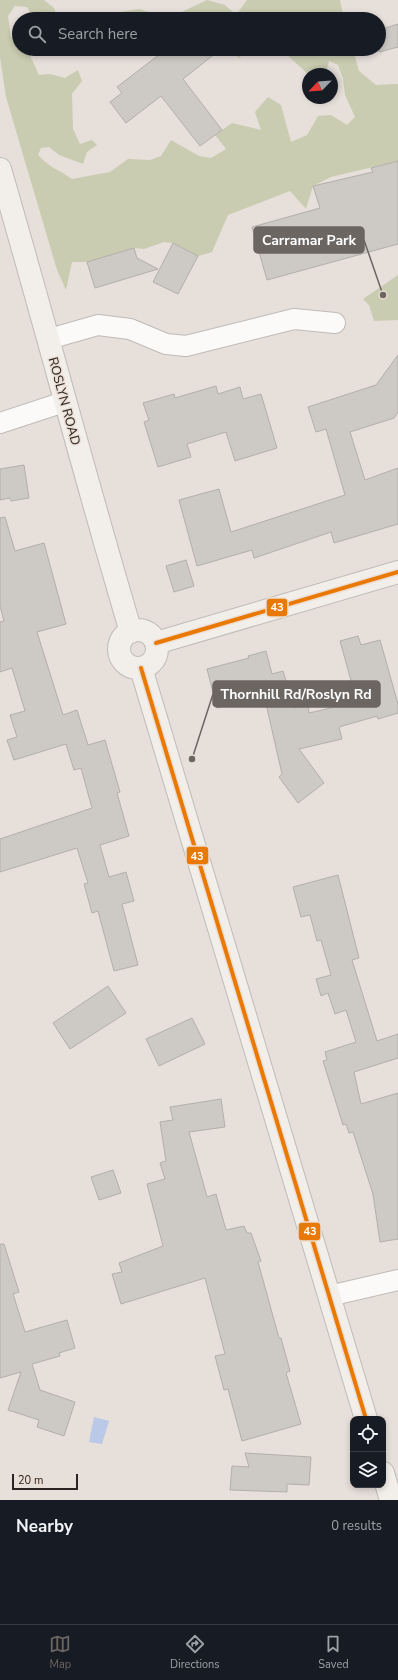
<!DOCTYPE html>
<html lang="en">
<head>
<meta charset="utf-8">
<style>
	:root { --surface:#171b24; --page:#20242c; --text:#f1f3f6; --muted:#9ea1a6; --line:#363941; --accent:#6c6662 }
	body { margin:0; font-family:"Nunito Sans",sans-serif; background:var(--page); color:var(--text) }
	.controls { position:absolute; right:12px; bottom:12px; display:grid; overflow:hidden; border-radius:8px; box-shadow:0 2px 6px #0003 }
	.controls button { width:36px; height:36px; display:grid; place-items:center; padding:0; border:0; border-bottom:1px solid var(--line); background:var(--surface); color:var(--text); font:20px sans-serif }
	.compass { position:absolute; left:302px; top:68px; width:36px; height:36px; border-radius:50%; background:var(--surface); box-shadow:0 2px 6px #0003; rotate:245deg }
	.scale { position:absolute; left:12px; bottom:10px; width:66px; box-sizing:border-box; padding-left:4px; border:2px solid #2a2522; border-top:0; font-size:11px; line-height:14px; white-space:nowrap; color:#2a2522; -webkit-text-stroke:3px #ebded5; paint-order:stroke }
	.list { margin:0; padding:0; list-style:none }
	h2 { display:flex; justify-content:space-between; align-items:center; height:52px; margin:0; padding:0 16px; font-size:17px }
	h2 small { font-size:13px; font-weight:400; color:var(--muted) }
	.icon { flex:none; width:22px; height:22px; fill:none; stroke:currentColor; stroke-width:2; stroke-linecap:round; stroke-linejoin:round }
	.map { position:relative; flex:none; width:398px; height:1500px; overflow:hidden }
	.search { position:absolute; background:var(--surface); box-shadow:0 2px 6px #0003; left:12px; right:12px; top:12px; height:44px; display:flex; align-items:center; gap:10px; box-sizing:border-box; padding:0 14px; border-radius:22px; color:var(--muted); font-size:15px }
	.sheet { height:124px; background:var(--surface) }
	nav { display:flex; justify-content:space-around; align-items:center; box-sizing:border-box; height:56px; border-top:1px solid var(--line); background:var(--surface); font-size:11px; color:var(--muted) }
	nav a { display:grid; justify-items:center; gap:2px }
	nav .on { color:var(--accent) }
	.map>svg:first-child { display:block }
	.green { fill:#caccb1 }
	.water { fill:#bbc9e9 }
	.building { fill:#cdc9c5; stroke:#b3afaa }
	.lines { fill:none; stroke-linecap:round; stroke-linejoin:round }
	.street-casing { stroke:#c0bbb7; stroke-width:22 }
	.secondary-casing { stroke:#c0bbb7; stroke-width:24 }
	.street { stroke:#fbfaf9; stroke-width:20 }
	.secondary { stroke:#f2efeb; stroke-width:22 }
	.bus-1-casing { stroke:#ebded5; stroke-width:7 }
	.bus-1 { stroke:#ea7903; stroke-width:4 }
	.labels { text-anchor:middle; stroke-width:3; stroke-linejoin:round; paint-order:stroke }
	.street-label { font-size:13px; fill:#2a2522; stroke:#ebded5 }
	.leader { fill:none; stroke:#6c6662; stroke-width:1.5 }
	.callout-dot { fill:#6c6662; stroke:#ebded5; stroke-width:1.5 }
	.callout { fill:#6c6662; stroke:#6c6662; stroke-width:1.5 }
	.callout-label { font-size:14px; text-anchor:middle; font-weight:bold; fill:#fff }
	.line-badge { stroke:#ebded5; stroke-width:1.5 }
	.badge-label { font-size:11px; text-anchor:middle; font-weight:bold; fill:#fff }
</style>
</head>
<body>
<div class="map">
<svg width="398" height="1500" viewBox="0 0 398 1500">
	<rect width="100%" height="100%" fill="#e6dfda"/>
	<path class="green" d="M 0,0 L 44,0 L 54,8 L 58,19 L 34,19 L 27,7 L 15,6 L 8,16 L 11,37 L 19,43 L 19,49 L 27,49 L 39,75 L 50,74 L 65,78 L 78,70 L 82,81 L 72,94 L 73,129 L 80,144 L 92,140 L 97,145 L 87,152 L 83,164 L 59,155 L 49,147 L 41,148 L 38,155 C 50,168 58,169 72,179 L 110,172 L 128,159 L 150,160 L 161,156 L 171,140 L 199,156 L 211,158 L 226,149 L 215,135 L 232,123 L 261,130 L 255,112 L 268,97 L 281,105 L 291,142 L 307,135 L 318,116 L 331,115 L 347,125 L 355,117 L 345,95 L 343,78 L 338,65 L 329,61 L 326,74 L 308,74 L 287,55 L 264,55 L 248,49 L 239,58 L 230,49 L 353,49 L 359,71 L 376,85 L 398,84 L 398,161 L 331,177 L 313,186 L 306,209 L 290,191 L 228,215 L 212,252 L 198,256 L 173,243 L 164,242 L 144,249 L 134,248 L 87,262 L 72,262 L 66,290 L 57,270 L 6,97 L 0,57 Z
		M 207,0 L 225,5 L 236,15 L 247,0 L 340,0 L 344,19 L 208,19 L 198,17 L 195,19 L 122,19 L 120,12 L 139,9 L 169,18 Z
		M 398,275 L 398,320 L 374,321 L 369,305 L 363,299 Z"/>
	<path class="water" d="M 94,1417 L 109,1421 L 102,1444 L 89,1442 Z"/>
	<path class="building" d="M 398,24 L 398,47 L 379,52 L 379,30 Z
		M 156,49 L 221,49 L 183,79 L 222,130 L 200,146 L 161,96 L 126,123 L 110,102 L 122,93 L 117,87 L 160,54 Z
		M 398,161 L 398,244 L 267,280 L 252,227 L 320,208 L 313,186 L 373,172 L 371,168 Z
		M 173,243 L 198,256 L 178,294 L 153,282 Z
		M 134,248 L 137,258 L 158,269 L 95,288 L 87,262 Z
		M 398,355 L 398,412 L 394,418 L 350,432 L 365,480 L 398,468 L 398,524 L 334,543 L 331,532 L 254,558 L 252,550 L 197,566 L 179,500 L 219,489 L 231,532 L 345,495 L 326,429 L 316,432 L 308,407 L 376,385 Z
		M 216,386 L 218,394 L 240,387 L 243,399 L 261,394 L 277,448 L 235,461 L 226,432 L 187,444 L 191,457 L 158,467 L 144,422 L 149,420 L 143,403 L 174,394 L 175,398 Z
		M 24,465 L 29,498 L 11,501 L 10,498 L 0,500 L 0,469 Z
		M 5,517 L 15,551 L 44,543 L 66,624 L 37,632 L 63,715 L 77,710 L 88,745 L 105,740 L 120,792 L 117,793 L 129,836 L 100,845 L 109,877 L 126,872 L 134,901 L 122,904 L 138,965 L 114,971 L 98,911 L 92,913 L 84,884 L 88,883 L 77,848 L 0,872 L 0,839 L 92,808 L 81,768 L 74,770 L 66,744 L 14,760 L 7,740 L 17,737 L 10,715 L 25,711 L 12,668 L 0,672 L 0,622 L 4,621 L 0,606 L 0,518 Z
		M 186,560 L 194,586 L 174,592 L 166,566 Z
		M 358,636 L 361,645 L 380,640 L 398,704 L 398,713 L 378,719 L 377,716 L 339,727 L 342,739 L 299,749 L 324,783 L 298,803 L 279,777 L 282,774 L 264,695 L 217,708 L 207,669 L 249,658 L 248,656 L 266,651 L 272,674 L 283,671 L 294,708 L 308,705 L 309,713 L 357,702 L 340,641 Z
		M 338,875 L 359,958 L 352,960 L 377,1041 L 398,1034 L 398,1058 L 354,1072 L 361,1104 L 398,1093 L 398,1239 L 380,1242 L 373,1194 L 353,1132 L 349,1133 L 346,1124 L 343,1125 L 323,1061 L 327,1060 L 325,1052 L 356,1042 L 346,1010 L 335,1014 L 328,993 L 321,996 L 316,979 L 331,975 L 321,940 L 317,941 L 310,915 L 301,917 L 293,887 Z
		M 108,986 L 126,1013 L 70,1049 L 53,1023 Z
		M 192,1018 L 205,1044 L 159,1066 L 146,1039 Z
		M 221,1099 L 225,1127 L 189,1132 L 207,1197 L 216,1194 L 226,1230 L 244,1226 L 247,1233 L 251,1233 L 261,1261 L 258,1262 L 279,1338 L 281,1338 L 290,1371 L 286,1373 L 301,1424 L 242,1441 L 228,1389 L 224,1390 L 215,1356 L 225,1354 L 205,1278 L 121,1304 L 112,1274 L 122,1272 L 119,1263 L 163,1246 L 147,1184 L 165,1179 L 160,1163 L 166,1161 L 160,1122 L 173,1120 L 170,1107 Z
		M 113,1170 L 121,1193 L 99,1200 L 91,1177 Z
		M 0,1244 L 4,1244 L 19,1292 L 13,1294 L 25,1332 L 67,1320 L 75,1348 L 59,1353 L 60,1356 L 32,1364 L 40,1390 L 75,1402 L 64,1436 L 37,1427 L 39,1420 L 8,1410 L 21,1372 L 0,1378 Z
		M 245,1453 L 311,1457 L 309,1485 L 287,1484 L 287,1492 L 230,1490 L 232,1466 L 249,1467 Z"/>
	<g class="lines">
		<g class="street-casing">
			<path id="street" d="M 49,339 L 98,325 L 130,329 L 166,344 L 186,346 L 294,319 L 335,323
				M 0,423 L 64,402
				M 329,1296 L 398,1280"/>
		</g>
		<g class="secondary-casing">
			<path id="secondary" d="M 0,169 C 45,323 85,478 131,632
				M119 649a19 19 0 1 1 38 0a19 19 0 1 1-38 0Z
				M 156,643 L 398,572
				M 141,668 L 366,1419
				M 383,1473 L 391,1500"/>
		</g>
		<use href="#street" class="street"/>
		<use href="#secondary" class="secondary"/>
		<g class="bus-1-casing">
			<path id="bus-1" d="M 156,643 L 398,572
				M 141,668 L 366,1419"/>
		</g>
		<use href="#bus-1" class="bus-1"/>
	</g>
	<g class="labels">
		<g class="street-label">
			<text transform="translate(65 401) rotate(75)" y="5">ROSLYN ROAD</text>
		</g>
	</g>
	<path class="leader" d="M383 295L364 240M192 759L213 694"/>
	<g class="callout-dot">
		<circle cx="383" cy="295" r="4"/>
		<circle cx="192" cy="759" r="4"/>
	</g>
	<g class="callout">
		<rect x="254" y="227" width="110" height="26" rx="4"/>
		<rect x="213" y="681" width="167" height="26" rx="4"/>
	</g>
	<g class="callout-label">
		<text x="309" y="245">Carramar Park</text>
		<text x="296" y="699">Thornhill Rd/Roslyn Rd</text>
	</g>
	<g class="line-badge">
		<rect x="266" y="598" width="22" height="19" rx="4" fill="#ea7903"/>
		<rect x="186" y="846" width="23" height="19" rx="4" fill="#ea7903"/>
		<rect x="298" y="1222" width="23" height="19" rx="4" fill="#ea7903"/>
	</g>
	<g class="badge-label">
		<text x="277" y="611">43</text>
		<text x="197" y="860">43</text>
		<text x="310" y="1235">43</text>
	</g>
</svg>
<div class="controls">
<button><svg class="icon" aria-label="locate" viewBox="0 0 24 24"><circle cx="12" cy="12" r="6"/><path d="M12 2v4M12 18v4M2 12h4M18 12h4"/></svg></button>
<button><svg class="icon" aria-label="layers" viewBox="0 0 24 24"><path d="M12 4l9 5-9 5-9-5zM3 14l9 5 9-5"/></svg></button>
</div>
<svg class="compass" viewBox="-18 -18 36 36"><path d="M0-13l5 13h-10z" fill="#e53935"/><path d="M0 13l5-13h-10z" fill="#9ea1a6"/></svg>
<div class="scale">20 m</div>
<div class="search"><svg class="icon" aria-label="search" viewBox="0 0 24 24"><circle cx="10" cy="10" r="6"/><path d="M15 15l6 6"/></svg>Search here</div>
</div>
<section class="sheet">
<h2>Nearby<small>0 results</small></h2>
<ul class="list">
</ul>
</section>
<nav>
<a class="on"><svg class="icon" aria-label="map" viewBox="0 0 24 24"><path d="M3 6l6-2 6 2 6-2v14l-6 2-6-2-6 2zM9 4v14M15 6v14"/></svg>Map</a>
<a><svg class="icon" aria-label="directions" viewBox="0 0 24 24"><path d="M12 3l9 9-9 9-9-9zM9 14v-3h6M13 9l2 2-2 2"/></svg>Directions</a>
<a><svg class="icon" aria-label="saved" viewBox="0 0 24 24"><path d="M7 4h10v16l-5-4-5 4z"/></svg>Saved</a>
</nav>
</body>
</html>
